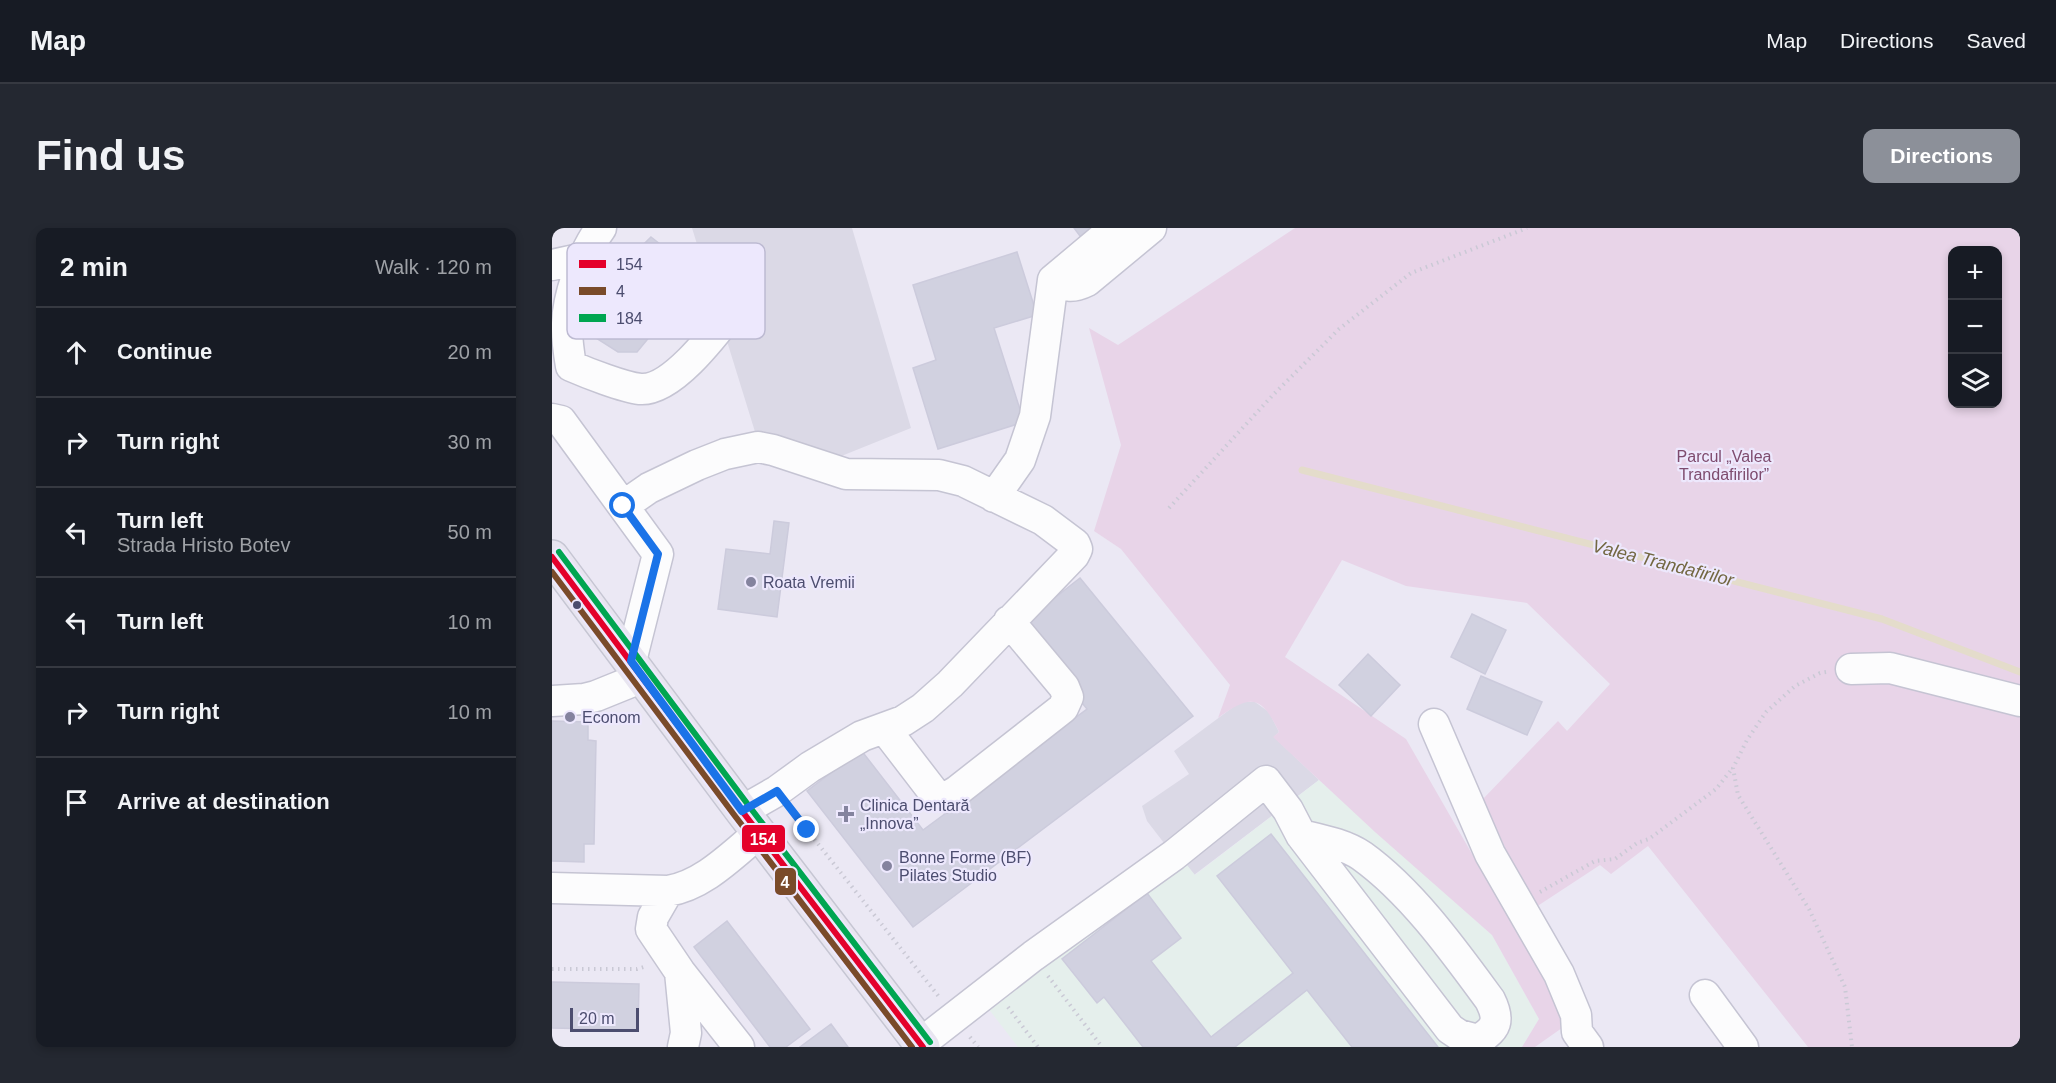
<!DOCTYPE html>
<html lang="en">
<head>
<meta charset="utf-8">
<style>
	:root { --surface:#171b24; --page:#242831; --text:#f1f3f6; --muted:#9ea1a6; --line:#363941; --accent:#8c9099 }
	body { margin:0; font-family:Helvetica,sans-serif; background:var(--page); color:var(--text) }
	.controls { position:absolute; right:18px; top:18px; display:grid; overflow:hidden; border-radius:12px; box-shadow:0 3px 9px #0003 }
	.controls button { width:54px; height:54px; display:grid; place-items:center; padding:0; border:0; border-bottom:2px solid var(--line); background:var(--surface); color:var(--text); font:30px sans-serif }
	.scale { position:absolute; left:18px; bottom:15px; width:69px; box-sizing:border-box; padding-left:6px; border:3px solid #4c4d6f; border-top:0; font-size:16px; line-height:21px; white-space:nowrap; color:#4c4d6f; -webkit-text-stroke:4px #ede8fd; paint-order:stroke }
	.stop { position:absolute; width:18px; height:18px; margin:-14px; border:4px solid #1a73e8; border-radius:50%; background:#fff }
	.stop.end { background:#1a73e8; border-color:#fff; box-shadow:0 2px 6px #0008 }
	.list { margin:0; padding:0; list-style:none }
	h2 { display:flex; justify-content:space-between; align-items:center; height:78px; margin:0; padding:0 24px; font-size:26px }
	h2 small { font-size:20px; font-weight:400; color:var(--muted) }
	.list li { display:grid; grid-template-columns:39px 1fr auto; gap:18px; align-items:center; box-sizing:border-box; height:90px; padding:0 24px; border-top:2px solid var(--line) }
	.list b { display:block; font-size:22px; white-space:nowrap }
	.list p { margin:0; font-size:20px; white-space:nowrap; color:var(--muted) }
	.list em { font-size:20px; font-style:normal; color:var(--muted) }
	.icon { flex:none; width:33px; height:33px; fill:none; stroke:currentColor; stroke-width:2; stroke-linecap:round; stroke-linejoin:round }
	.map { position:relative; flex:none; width:1468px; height:819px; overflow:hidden; border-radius:12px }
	header { display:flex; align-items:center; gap:36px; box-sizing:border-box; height:84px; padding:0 30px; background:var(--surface); border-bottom:2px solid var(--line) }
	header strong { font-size:28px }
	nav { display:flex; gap:33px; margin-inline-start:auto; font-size:21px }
	.intro { display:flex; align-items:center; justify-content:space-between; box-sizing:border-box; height:144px; padding:0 36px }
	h1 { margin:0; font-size:42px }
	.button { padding:15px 27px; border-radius:12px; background:var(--accent); color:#fff; font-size:21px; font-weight:700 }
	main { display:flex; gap:36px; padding:0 36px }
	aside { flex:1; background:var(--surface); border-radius:12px; box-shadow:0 3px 9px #0003 }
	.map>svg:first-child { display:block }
	.industrial { fill:#dbd9e6 }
	.education { fill:#e5efec }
	.green { fill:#e8d4e8; fill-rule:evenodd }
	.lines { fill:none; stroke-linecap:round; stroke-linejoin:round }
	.stream { stroke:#e4dccb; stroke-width:7 }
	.building { fill:#d1d1e0; stroke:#cccbdc; stroke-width:1.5 }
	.minor-casing { stroke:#c5c4d3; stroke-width:33 }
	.major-casing { stroke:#c6c6d3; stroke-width:36 }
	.path { stroke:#cac9d5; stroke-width:4; stroke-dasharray:1.5 4.5; stroke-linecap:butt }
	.minor { stroke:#fcfcfd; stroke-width:30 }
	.major { stroke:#e8e5f0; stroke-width:33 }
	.bus-1-casing { stroke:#ede8fd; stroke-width:10 }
	.bus-2-casing { stroke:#ede8fd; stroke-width:10 }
	.bus-3-casing { stroke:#ede8fd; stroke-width:10 }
	.bus-1 { stroke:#e4002b; stroke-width:6 }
	.bus-2 { stroke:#7a4b2a; stroke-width:6 }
	.bus-3 { stroke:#00a651; stroke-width:6 }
	.route { stroke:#1a73e8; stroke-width:8 }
	.poi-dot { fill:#84839e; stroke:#ede8fd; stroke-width:2 }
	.bus-dot { fill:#4c4d6f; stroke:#ede8fd; stroke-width:2 }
	.labels { text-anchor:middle; stroke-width:4.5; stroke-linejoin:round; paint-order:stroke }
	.park-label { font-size:16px; fill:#7e4b6e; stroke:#ede8fd }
	.poi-label { font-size:16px; fill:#4c4d6f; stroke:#ede8fd; text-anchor:start }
	.water-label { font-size:18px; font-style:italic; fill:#736842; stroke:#ede8fd }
	.key { fill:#ede8fd; stroke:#bdbad2; stroke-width:1.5 }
	.key-label { font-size:16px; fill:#4c4d6f }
	.line-badge { stroke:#ede8fd; stroke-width:2 }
	.badge-label { font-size:16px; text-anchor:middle; font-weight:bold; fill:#fff }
</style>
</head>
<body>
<header>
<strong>Map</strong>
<nav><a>Map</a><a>Directions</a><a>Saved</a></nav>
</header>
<div class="intro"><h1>Find us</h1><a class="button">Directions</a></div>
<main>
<aside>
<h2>2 min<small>Walk · 120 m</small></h2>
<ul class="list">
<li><svg class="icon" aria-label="ahead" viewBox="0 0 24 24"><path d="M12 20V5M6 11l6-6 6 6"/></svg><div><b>Continue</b></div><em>20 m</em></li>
<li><svg class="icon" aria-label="right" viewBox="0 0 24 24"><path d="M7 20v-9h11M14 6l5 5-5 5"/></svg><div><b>Turn right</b></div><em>30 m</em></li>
<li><svg class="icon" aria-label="left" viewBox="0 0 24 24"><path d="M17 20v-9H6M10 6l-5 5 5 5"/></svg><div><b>Turn left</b><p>Strada Hristo Botev</p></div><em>50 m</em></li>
<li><svg class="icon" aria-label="left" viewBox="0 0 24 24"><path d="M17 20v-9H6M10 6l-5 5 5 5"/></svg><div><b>Turn left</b></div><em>10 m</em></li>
<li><svg class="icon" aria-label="right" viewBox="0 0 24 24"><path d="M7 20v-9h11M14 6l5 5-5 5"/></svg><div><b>Turn right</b></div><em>10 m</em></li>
<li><svg class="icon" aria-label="arrive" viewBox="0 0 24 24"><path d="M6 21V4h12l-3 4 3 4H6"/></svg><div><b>Arrive at destination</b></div></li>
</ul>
</aside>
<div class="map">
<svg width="1468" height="819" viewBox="0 0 1468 819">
	<rect width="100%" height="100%" fill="#ebe8f4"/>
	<path class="industrial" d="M 140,0 L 300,0 L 359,200 L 282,231 L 204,207 Z
		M 688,474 L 703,474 L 717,484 L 727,504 L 722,509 L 767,552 L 642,647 L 618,615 L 612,615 L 595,593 L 590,578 L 637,546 L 622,523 Z"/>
	<path class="education" d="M 767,552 L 940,707 L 987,791 L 970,819 L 466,819 L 425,766 L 622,621 L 643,647 Z"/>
	<path class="green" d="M 743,0 L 1468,0 L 1468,819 L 1256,819 L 1096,618 L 1059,646 L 1048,637 L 981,681 L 931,571 L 1006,493 L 1015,503 L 1058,456 L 975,375 L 854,358 L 790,332 L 733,429 L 854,511 L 1017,795 L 983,819 L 970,819 L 987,791 L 940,707 L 823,604 L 721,509 L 727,504 C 709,466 698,467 666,490 L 678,457 L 569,321 L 542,303 L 569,217 L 537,100 L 566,117 ZM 1400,22 L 1446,22 L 1446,176 L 1400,176 Z"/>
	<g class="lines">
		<path class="stream" d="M 750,242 L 1330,391 L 1468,444"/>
	</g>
	<path class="building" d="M 522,0 L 547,0 L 531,12 Z
		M 99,9 L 126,30 L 117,71 L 108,96 L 85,124 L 66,124 L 44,110 L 38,96 L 54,53 Z
		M 465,24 L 485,87 L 442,100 L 472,194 L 386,221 L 361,140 L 384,132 L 361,57 Z
		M 222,293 L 237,295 L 225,389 L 166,381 L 174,321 L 218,326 Z
		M 528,350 L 641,488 L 361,699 L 255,563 L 309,522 L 371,602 L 535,481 L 468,397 Z
		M 920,386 L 954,402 L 933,446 L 899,429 Z
		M 816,426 L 848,457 L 819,488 L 787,457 Z
		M 929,448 L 990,474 L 975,507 L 915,481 Z
		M 0,493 L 36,494 L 36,512 L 44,513 L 42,616 L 32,616 L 32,634 L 0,633 Z
		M 719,606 L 886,819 L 800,819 L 755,762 L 683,819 L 591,819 L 552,769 L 545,775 L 510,731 L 595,665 L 629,710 L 599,733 L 659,809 L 741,745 L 665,648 Z
		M 175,693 L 258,801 L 234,819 L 218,819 L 142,719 Z
		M 0,754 L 87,756 L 86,802 L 0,800 Z
		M 279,796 L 296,819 L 248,819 Z"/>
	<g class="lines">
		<g class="minor-casing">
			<path id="minor" d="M 49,0 C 31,23 14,72 15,101 C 15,113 17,126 19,138 C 35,145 71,159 88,161 C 123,164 172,93 192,68
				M 0,37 L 32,30
				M 501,52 L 563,0
				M 0,191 L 9,193 L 106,326 L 79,433
				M 442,269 L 468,232 L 483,188 L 501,52 C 514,59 521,60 535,53 L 599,0
				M 71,278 L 97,260 L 145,237 L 173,226 L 206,219 L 221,222 L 294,246 L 387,247 L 411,253 L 491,292 L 523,316 L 525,321 L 522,327 L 398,456 L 371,480 L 351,493 L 310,508 L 258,539 L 225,563 L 190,583
				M 1299,441 L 1338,440 L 1468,473
				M 0,473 L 32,471 L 44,468 L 91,449
				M 882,496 L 938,626 L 1007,746 L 1024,787 L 1025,804 L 1036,819
				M 333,501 L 383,566 L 395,569 L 405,563 L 511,480 L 516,469 L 512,459 L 457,393
				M 0,660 L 116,663 C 152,657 180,627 207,605
				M 116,663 L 101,689 L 99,701 L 128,744 L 187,819
				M 128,744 L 134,805 L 131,819
				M 1153,767 L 1191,819
				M 368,816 L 481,728 L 622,627 L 714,553 L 736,582 L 749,607 L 898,801 L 907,807 L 926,812 C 945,801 948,792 938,772 C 902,723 860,664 810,628 C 792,616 770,612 749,607"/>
		</g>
		<g class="major-casing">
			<path id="major" d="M 0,329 L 190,583 L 371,819"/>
		</g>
		<path class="path" d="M 617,280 L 720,168 L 787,101 L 859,45 L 975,0
			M 1274,444 L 1268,445 L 1243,458 L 1214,484 L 1195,512 L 1181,540 L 1186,567 L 1257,681 L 1293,759 L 1300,819
			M 240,583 L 388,770
			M 988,664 L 1043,633 L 1063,631 L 1085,615 L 1097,611 L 1164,561 L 1180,541
			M 0,741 L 85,741 L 95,738
			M 496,748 L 550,819
			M 456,779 L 486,819
			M 418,809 L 426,819"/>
		<use href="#minor" class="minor"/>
		<use href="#major" class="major"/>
		<g class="bus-1-casing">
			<path id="bus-1" d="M 0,329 L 190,583 L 371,819"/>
		</g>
		<g class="bus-2-casing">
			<path id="bus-2" d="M 0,344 L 183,588 L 360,819"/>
		</g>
		<g class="bus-3-casing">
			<path id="bus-3" d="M 7,324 L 197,578 L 378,814"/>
		</g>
		<use href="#bus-1" class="bus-1"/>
		<use href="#bus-2" class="bus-2"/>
		<use href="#bus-3" class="bus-3"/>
	</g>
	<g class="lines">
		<path class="route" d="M 71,278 L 106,326 L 79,433 L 190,583 L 225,563 L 255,602"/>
	</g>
	<g class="poi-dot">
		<circle cx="199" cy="354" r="6"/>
		<circle cx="18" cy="489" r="6"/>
		<path d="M291 577h6v6h6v6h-6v6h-6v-6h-6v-6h6z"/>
		<circle cx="335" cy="638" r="6"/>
	</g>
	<circle class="bus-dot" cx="25" cy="377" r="5"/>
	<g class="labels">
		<g class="park-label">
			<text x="1172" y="234">Parcul „Valea<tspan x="1172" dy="18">Trandafirilor”</tspan></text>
		</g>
		<g class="poi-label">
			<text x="211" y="360">Roata Vremii</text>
			<text x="30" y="495">Econom</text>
			<text x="308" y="583">Clinica Dentară<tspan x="308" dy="18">„Innova”</tspan></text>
			<text x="347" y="635">Bonne Forme (BF)<tspan x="347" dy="18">Pilates Studio</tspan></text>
		</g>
		<g class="water-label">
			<text transform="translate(1111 335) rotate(14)" y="6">Valea Trandafirilor</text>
		</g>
	</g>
	<rect x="15" y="15" width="198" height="96" rx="9" class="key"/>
	<rect x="27" y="32" width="27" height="8" fill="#e4002b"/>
	<rect x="27" y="59" width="27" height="8" fill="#7a4b2a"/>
	<rect x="27" y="86" width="27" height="8" fill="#00a651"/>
	<g class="key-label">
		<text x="64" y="42">154</text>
		<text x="64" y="69">4</text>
		<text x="64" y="96">184</text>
	</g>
	<g class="line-badge">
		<rect x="189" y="596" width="45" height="29" rx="6" fill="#e4002b"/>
		<rect x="222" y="639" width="23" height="29" rx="6" fill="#7a4b2a"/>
	</g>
	<g class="badge-label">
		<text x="211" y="617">154</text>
		<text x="233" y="660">4</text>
	</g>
</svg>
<div class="controls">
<button>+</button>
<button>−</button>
<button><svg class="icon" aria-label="layers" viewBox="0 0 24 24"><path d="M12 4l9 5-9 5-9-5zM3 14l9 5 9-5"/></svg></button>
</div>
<div class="scale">20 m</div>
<div class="stop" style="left:71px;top:278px"></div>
<div class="stop end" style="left:255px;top:602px"></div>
</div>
</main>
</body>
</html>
